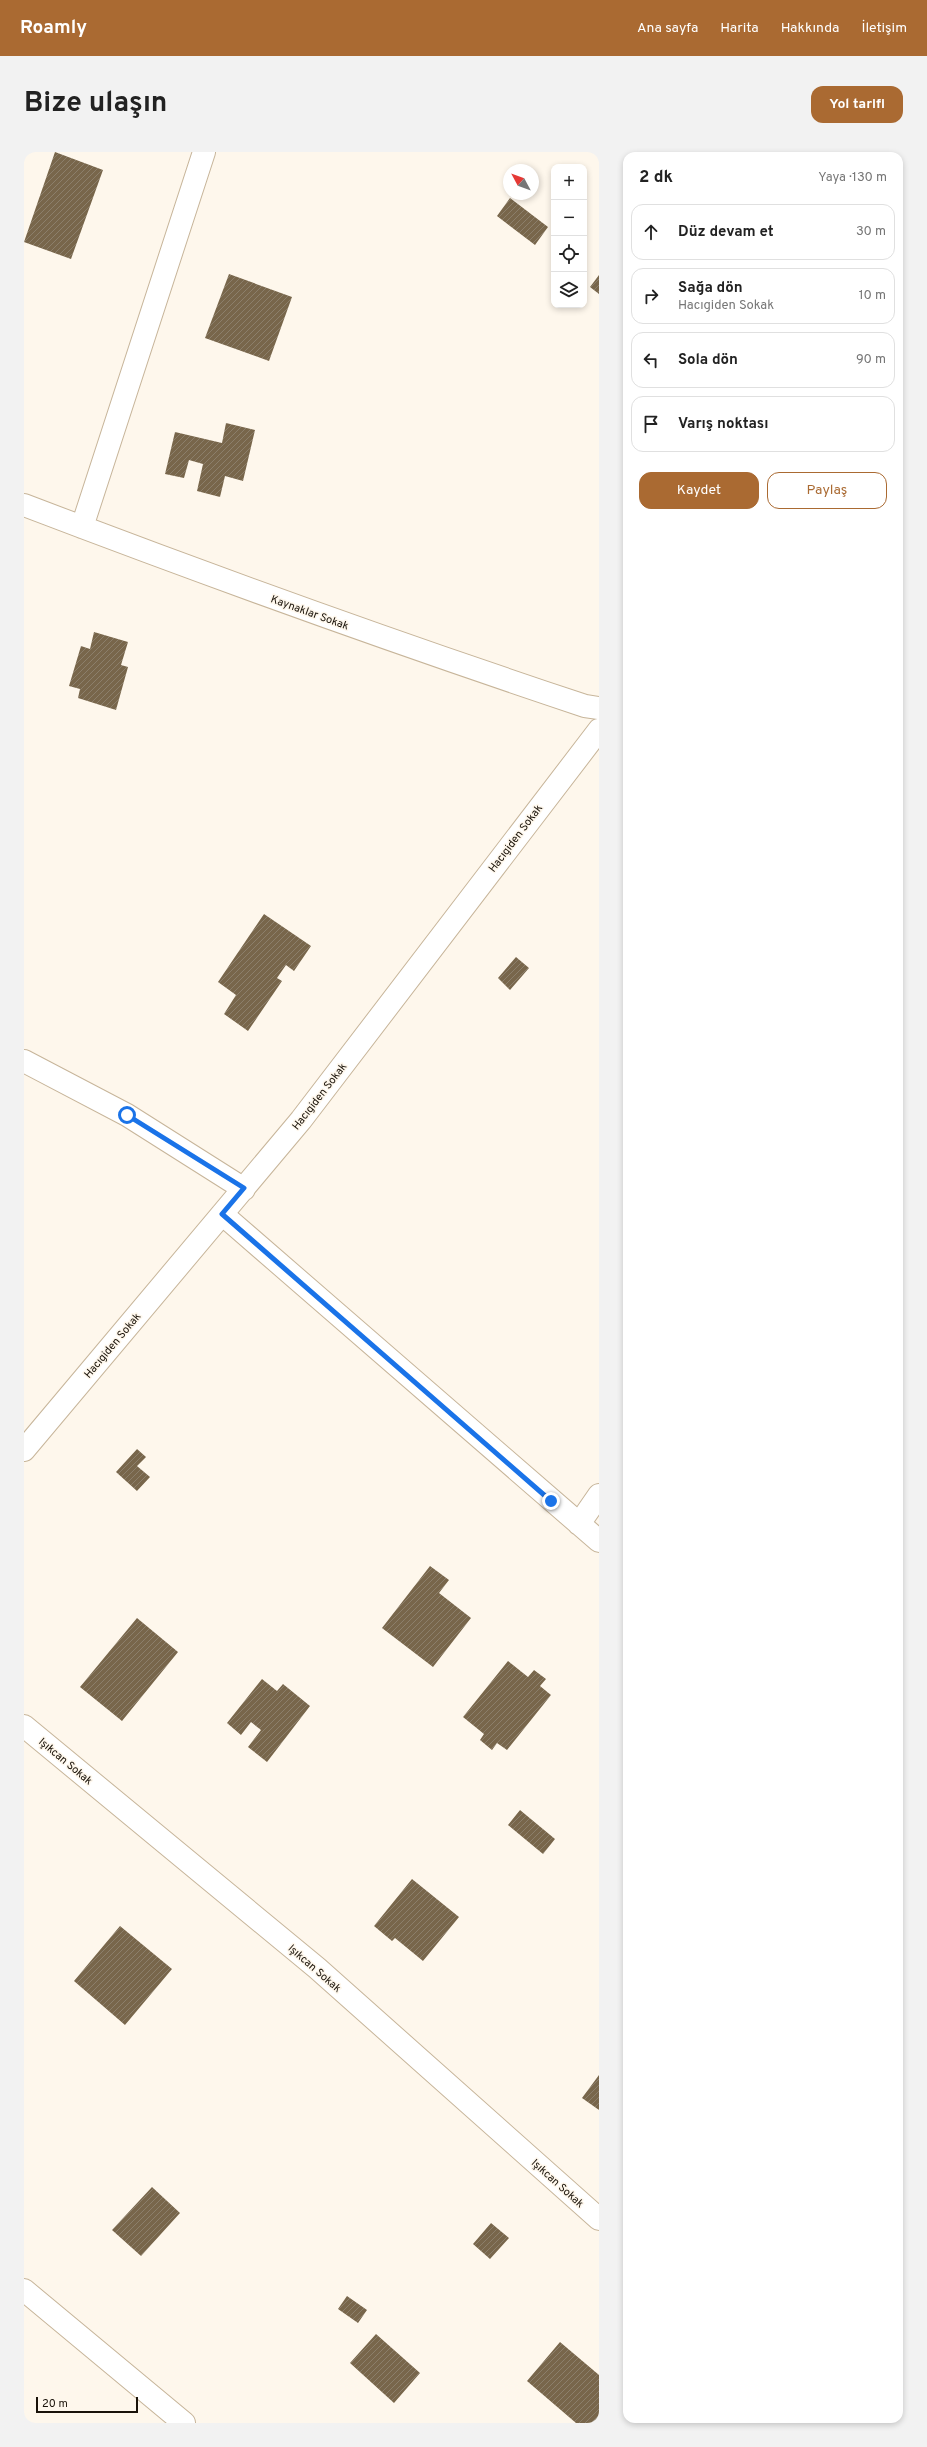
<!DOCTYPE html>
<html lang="tr">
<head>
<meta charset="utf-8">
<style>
	:root { --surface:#fff; --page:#f2f2f2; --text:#222; --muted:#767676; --line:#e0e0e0; --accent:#aa6a32 }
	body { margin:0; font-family:Overpass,sans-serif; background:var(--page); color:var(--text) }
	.controls { position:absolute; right:12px; top:12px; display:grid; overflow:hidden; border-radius:8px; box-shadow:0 2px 6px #0003 }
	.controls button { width:36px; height:36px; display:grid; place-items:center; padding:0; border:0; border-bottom:1px solid var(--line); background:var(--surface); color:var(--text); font:20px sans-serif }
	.compass { position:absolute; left:479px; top:12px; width:36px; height:36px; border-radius:50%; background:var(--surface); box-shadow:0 2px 6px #0003; rotate:311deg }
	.scale { position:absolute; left:12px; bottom:10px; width:102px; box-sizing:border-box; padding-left:4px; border:2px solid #191209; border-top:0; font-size:11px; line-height:14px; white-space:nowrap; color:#191209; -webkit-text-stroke:3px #fef7ec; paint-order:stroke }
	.stop { position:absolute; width:12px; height:12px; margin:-9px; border:3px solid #1a73e8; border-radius:50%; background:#fff }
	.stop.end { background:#1a73e8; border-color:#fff; box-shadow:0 1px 4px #0008 }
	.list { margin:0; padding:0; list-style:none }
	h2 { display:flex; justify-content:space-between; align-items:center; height:52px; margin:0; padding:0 16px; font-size:17px }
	h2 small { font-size:13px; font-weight:400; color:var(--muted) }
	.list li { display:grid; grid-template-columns:26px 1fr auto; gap:12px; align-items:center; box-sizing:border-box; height:56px; margin:0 8px 8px; padding:0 8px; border:1px solid var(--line); border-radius:12px }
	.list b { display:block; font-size:15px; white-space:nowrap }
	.list p { margin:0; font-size:13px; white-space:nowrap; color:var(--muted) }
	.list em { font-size:13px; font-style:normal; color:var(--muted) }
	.actions { display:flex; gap:8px; padding:12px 16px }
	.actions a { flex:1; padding:9px 0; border:1px solid var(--accent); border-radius:12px; text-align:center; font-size:14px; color:var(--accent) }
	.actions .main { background:var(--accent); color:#fff }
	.icon { flex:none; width:22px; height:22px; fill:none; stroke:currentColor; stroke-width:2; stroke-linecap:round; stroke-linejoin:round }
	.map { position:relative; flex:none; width:575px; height:2271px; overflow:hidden; border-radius:12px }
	header { display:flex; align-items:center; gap:24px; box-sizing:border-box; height:56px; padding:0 20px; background:var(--accent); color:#fff }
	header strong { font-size:19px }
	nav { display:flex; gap:22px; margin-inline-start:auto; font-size:14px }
	.intro { display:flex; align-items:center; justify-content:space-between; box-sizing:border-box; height:96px; padding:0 24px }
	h1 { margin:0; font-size:28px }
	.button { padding:10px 18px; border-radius:12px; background:var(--accent); color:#fff; font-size:14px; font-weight:700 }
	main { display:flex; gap:24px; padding:0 24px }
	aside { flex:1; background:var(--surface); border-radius:12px; box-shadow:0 2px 6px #0003 }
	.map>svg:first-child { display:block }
	.building { fill:url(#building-hatch) }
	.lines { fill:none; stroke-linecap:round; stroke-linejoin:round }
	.minor-casing { stroke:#c7b59a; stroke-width:24 }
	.minor { stroke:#fff; stroke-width:22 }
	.route { stroke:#1a73e8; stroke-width:5 }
	.labels { text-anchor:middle; stroke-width:3; stroke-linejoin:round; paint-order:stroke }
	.street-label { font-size:11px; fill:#191209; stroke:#fef7ec }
</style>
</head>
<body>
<header>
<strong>Roamly</strong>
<nav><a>Ana sayfa</a><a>Harita</a><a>Hakkında</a><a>İletişim</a></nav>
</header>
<div class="intro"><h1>Bize ulaşın</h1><a class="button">Yol tarifi</a></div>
<main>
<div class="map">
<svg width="575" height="2271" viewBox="0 0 575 2271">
	<defs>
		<pattern id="building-hatch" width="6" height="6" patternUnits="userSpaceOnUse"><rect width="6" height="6" fill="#78664b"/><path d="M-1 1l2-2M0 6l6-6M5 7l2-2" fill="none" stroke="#8c7f6b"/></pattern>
	</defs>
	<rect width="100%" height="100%" fill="#fef7ec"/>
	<path class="building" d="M 31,0 L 79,18 L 47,107 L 0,90 Z
		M 486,46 L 524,75 L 511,93 L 473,64 Z
		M 205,122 L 268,145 L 245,209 L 181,186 Z
		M 575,123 L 575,142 L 566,135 Z
		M 202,271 L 231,278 L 219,329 L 201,324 L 196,345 L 173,339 L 179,312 L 165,308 L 160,326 L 141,322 L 151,280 L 198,291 Z
		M 70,480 L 104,490 L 97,513 L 104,515 L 92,558 L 54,546 L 56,537 L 45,534 L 57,494 L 66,497 Z
		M 240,762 L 287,794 L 270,819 L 262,813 L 253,826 L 258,829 L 224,879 L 200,862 L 212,843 L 194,830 Z
		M 492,805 L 505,816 L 486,838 L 474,826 Z
		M 113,1297 L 122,1305 L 113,1314 L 126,1325 L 113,1339 L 92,1320 Z
		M 406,1414 L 425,1428 L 415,1441 L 447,1466 L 409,1515 L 358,1476 Z
		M 113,1466 L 154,1500 L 98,1569 L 56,1535 Z
		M 484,1509 L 504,1525 L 510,1518 L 522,1527 L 516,1534 L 527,1543 L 483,1598 L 473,1591 L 468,1598 L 456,1588 L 460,1582 L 439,1565 Z
		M 238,1527 L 253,1539 L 259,1532 L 286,1554 L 243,1610 L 224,1595 L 237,1578 L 227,1570 L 217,1583 L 203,1571 Z
		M 496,1658 L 531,1687 L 519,1702 L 484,1673 Z
		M 388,1727 L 435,1765 L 399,1809 L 371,1786 L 368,1789 L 350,1774 Z
		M 96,1774 L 148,1817 L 101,1873 L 50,1829 Z
		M 575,1923 L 575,1958 L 558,1946 Z
		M 128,2035 L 156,2061 L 117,2104 L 88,2078 Z
		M 467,2071 L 485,2086 L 466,2107 L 449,2092 Z
		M 323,2144 L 343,2158 L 334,2171 L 314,2157 Z
		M 352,2182 L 396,2221 L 370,2251 L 326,2211 Z
		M 536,2190 L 575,2223 L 575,2271 L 552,2271 L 503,2229 Z"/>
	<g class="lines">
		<g class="minor-casing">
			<path id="minor" d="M 0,353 C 186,424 372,491 561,554 L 575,556
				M 58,375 L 180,0
				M 0,909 L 103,963 L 220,1037
				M 198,1062 L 575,1389
				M 0,1298 L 277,968 L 575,578
				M 555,1372 L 575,1343
				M 0,1574 L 293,1816 L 575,2067
				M 0,2138 L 160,2271"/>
		</g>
		<use href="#minor" class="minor"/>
	</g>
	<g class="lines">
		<path class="route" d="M 103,963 L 220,1036 L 198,1062 L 527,1349"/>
	</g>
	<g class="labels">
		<g class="street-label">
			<text transform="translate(286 460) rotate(20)" y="4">Kaynaklar Sokak</text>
			<text transform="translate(491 686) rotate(-53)" y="4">Hacıgiden Sokak</text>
			<text transform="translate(295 944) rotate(-52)" y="4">Hacıgiden Sokak</text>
			<text transform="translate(88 1193) rotate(-50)" y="4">Hacıgiden Sokak</text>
			<text transform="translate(42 1609) rotate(40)" y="4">Işıkcan Sokak</text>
			<text transform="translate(291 1816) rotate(41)" y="4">Işıkcan Sokak</text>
			<text transform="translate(534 2031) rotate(42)" y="4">Işıkcan Sokak</text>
		</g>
	</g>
</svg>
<div class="controls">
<button>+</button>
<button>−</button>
<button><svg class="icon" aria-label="locate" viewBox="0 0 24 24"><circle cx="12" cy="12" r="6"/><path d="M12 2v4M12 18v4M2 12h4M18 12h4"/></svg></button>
<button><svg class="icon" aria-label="layers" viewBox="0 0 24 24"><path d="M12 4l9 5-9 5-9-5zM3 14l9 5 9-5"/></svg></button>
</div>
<svg class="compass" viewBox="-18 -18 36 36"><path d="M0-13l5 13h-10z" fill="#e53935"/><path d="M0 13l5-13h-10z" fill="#767676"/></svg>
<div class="scale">20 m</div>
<div class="stop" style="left:103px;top:963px"></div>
<div class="stop end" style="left:527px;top:1349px"></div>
</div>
<aside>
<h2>2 dk<small>Yaya · 130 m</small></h2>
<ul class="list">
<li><svg class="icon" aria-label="ahead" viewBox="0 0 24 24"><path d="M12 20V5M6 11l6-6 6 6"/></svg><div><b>Düz devam et</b></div><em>30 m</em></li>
<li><svg class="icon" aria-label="right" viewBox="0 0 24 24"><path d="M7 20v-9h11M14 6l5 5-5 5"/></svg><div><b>Sağa dön</b><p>Hacıgiden Sokak</p></div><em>10 m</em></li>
<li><svg class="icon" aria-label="left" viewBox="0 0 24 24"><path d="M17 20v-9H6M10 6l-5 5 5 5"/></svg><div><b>Sola dön</b></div><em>90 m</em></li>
<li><svg class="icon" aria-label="arrive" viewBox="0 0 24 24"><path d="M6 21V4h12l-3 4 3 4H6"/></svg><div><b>Varış noktası</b></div></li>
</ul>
<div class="actions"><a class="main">Kaydet</a><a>Paylaş</a></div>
</aside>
</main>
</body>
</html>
